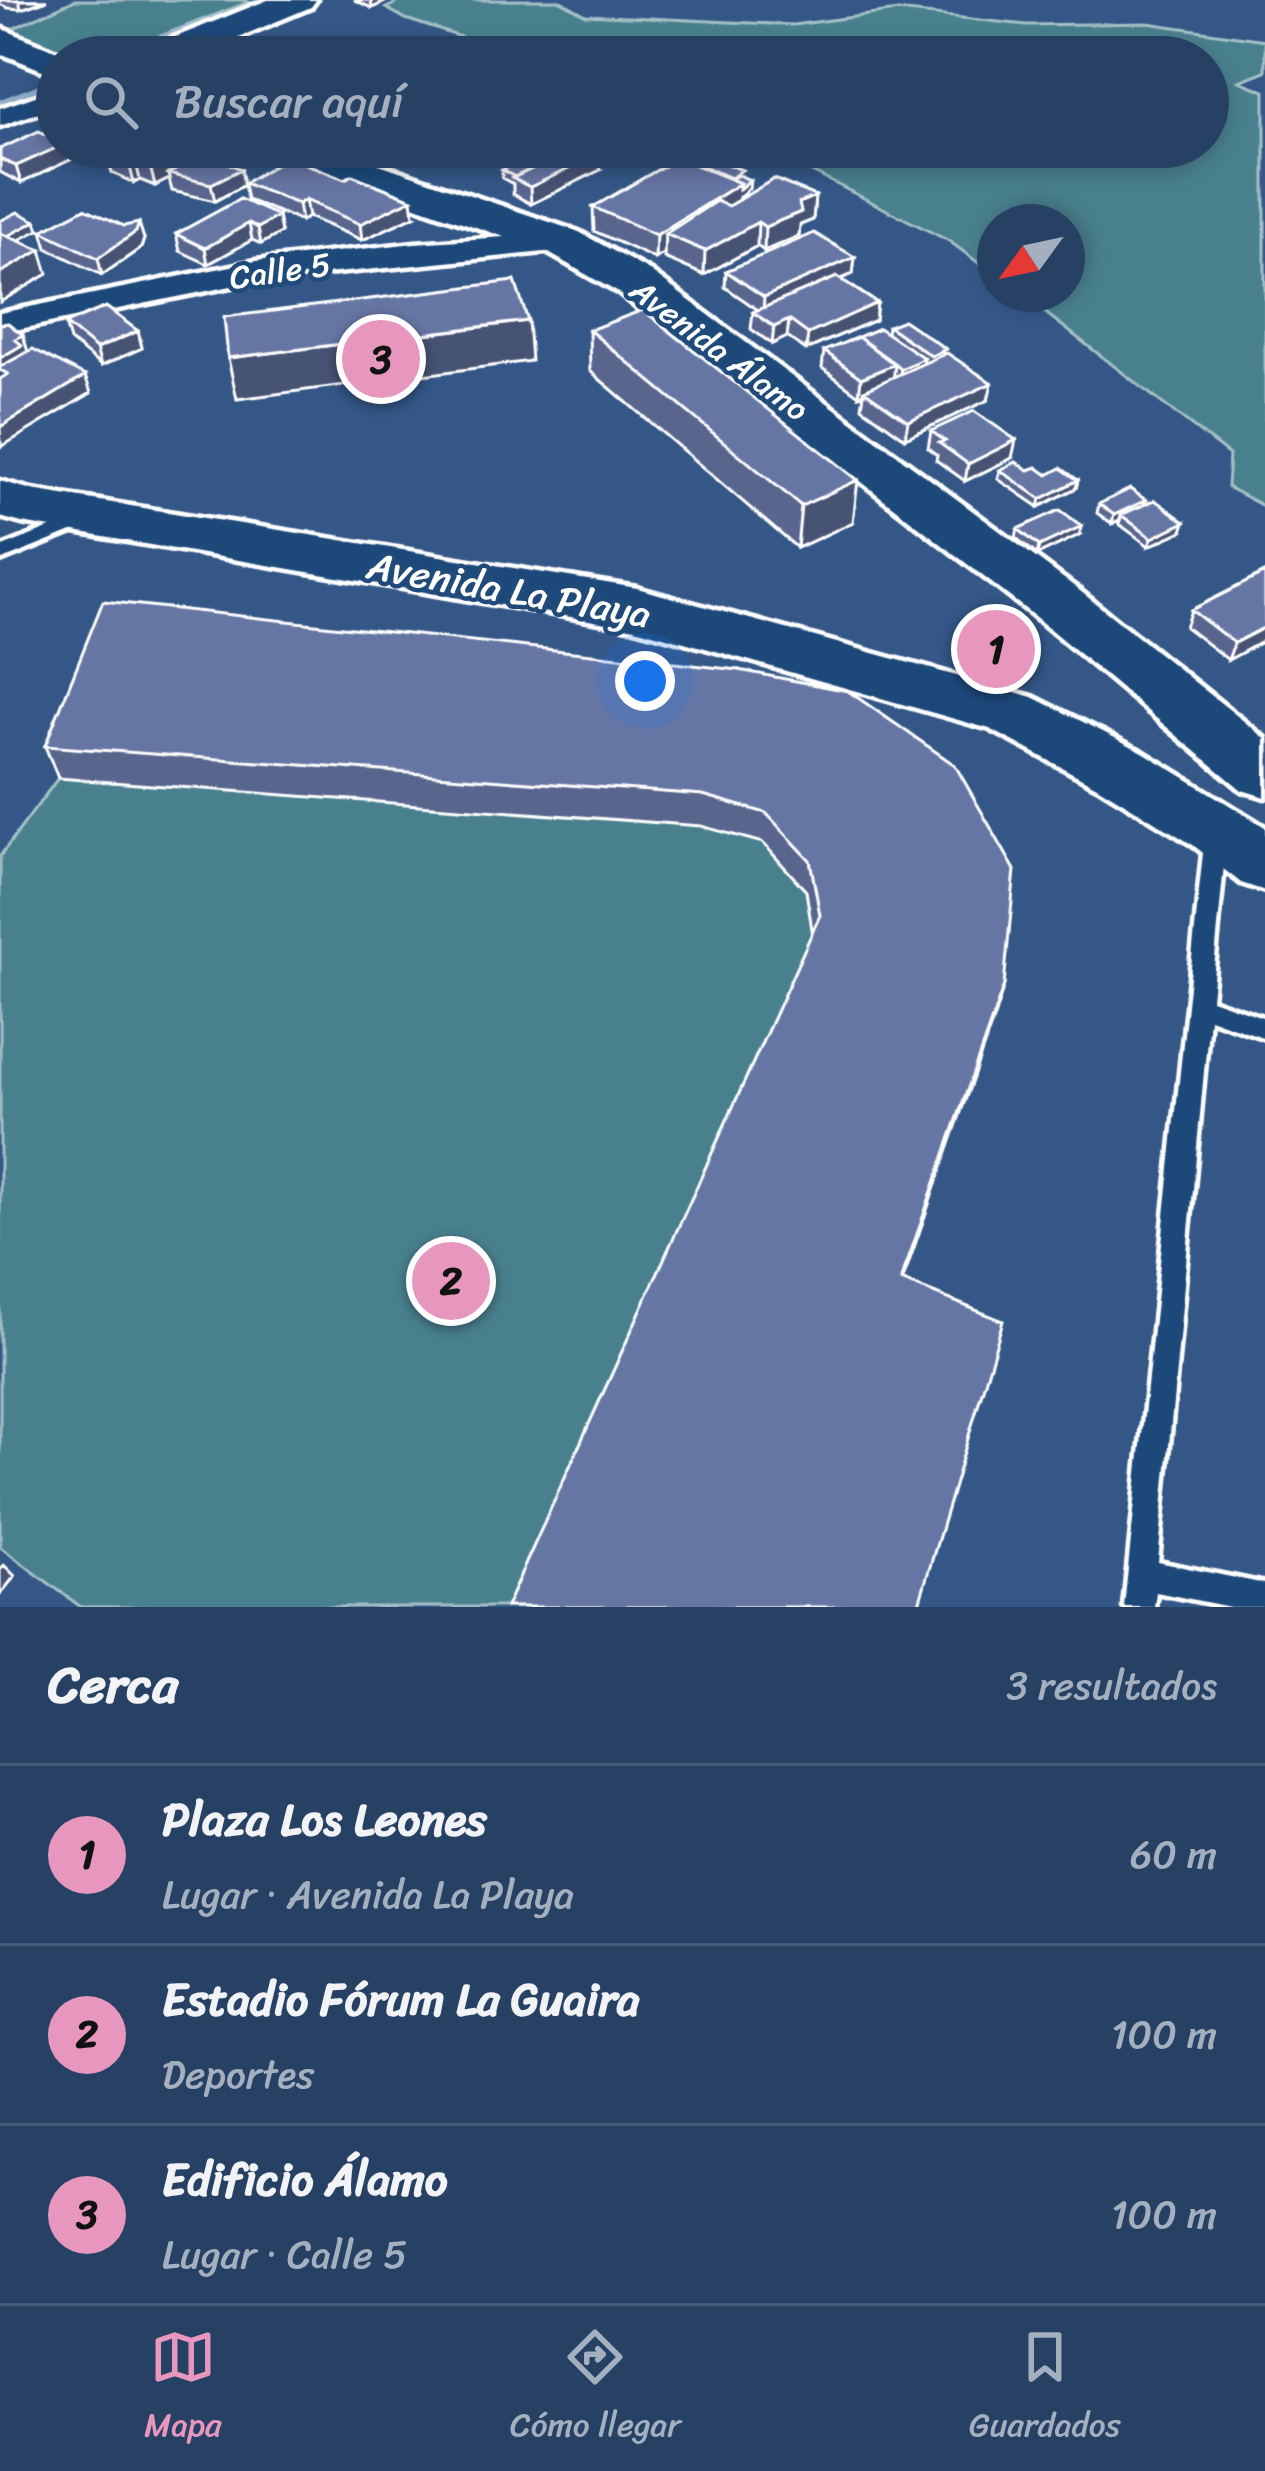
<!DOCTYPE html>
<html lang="es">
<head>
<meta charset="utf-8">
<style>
	:root { --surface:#274165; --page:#334c6e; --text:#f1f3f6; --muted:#a4afbf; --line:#435a79; --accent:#e797bd }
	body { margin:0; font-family:Sriracha,sans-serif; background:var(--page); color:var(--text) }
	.compass { position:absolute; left:977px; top:204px; width:108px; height:108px; border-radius:50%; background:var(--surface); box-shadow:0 6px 18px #0003; rotate:237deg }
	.you { position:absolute; left:645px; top:681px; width:42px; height:42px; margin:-30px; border:9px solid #fff; border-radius:50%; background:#1a73e8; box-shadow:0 0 0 18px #1a73e833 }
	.badge { display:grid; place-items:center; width:78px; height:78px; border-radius:50%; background:var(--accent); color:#111; font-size:39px; font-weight:700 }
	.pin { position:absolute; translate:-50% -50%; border:6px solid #fff; box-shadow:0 3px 12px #0006 }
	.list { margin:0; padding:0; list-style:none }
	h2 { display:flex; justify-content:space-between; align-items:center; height:156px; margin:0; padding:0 48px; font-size:51px }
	h2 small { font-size:39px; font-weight:400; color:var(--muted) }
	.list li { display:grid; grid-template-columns:78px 1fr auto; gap:36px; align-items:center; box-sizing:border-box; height:180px; padding:0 48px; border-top:3px solid var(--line) }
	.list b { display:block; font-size:45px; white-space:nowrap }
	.list p { margin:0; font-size:39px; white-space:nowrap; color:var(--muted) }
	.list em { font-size:39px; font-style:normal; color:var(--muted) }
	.icon { flex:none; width:66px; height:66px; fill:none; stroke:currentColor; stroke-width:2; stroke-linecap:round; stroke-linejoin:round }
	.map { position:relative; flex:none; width:1265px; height:1607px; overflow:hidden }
	.search { position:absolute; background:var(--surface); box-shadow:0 6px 18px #0003; left:36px; right:36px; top:36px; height:132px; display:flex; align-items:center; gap:30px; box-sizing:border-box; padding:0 42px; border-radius:66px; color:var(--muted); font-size:45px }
	.sheet { height:696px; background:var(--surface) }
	nav { display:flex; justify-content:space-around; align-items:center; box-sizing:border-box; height:168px; border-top:3px solid var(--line); background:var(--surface); font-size:33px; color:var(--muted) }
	nav a { display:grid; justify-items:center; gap:6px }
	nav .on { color:var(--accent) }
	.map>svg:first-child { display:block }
	.green { fill:#4a808e; stroke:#a4c0c6; stroke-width:3 }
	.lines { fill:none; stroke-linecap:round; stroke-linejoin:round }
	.stream { stroke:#8facc7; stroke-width:9 }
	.lane-casing { stroke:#fff; stroke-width:9 }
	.street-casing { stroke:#fff; stroke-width:9 }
	.secondary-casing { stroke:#fff; stroke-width:9 }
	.primary-casing { stroke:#fff; stroke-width:9 }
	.lane { fill:#1f4a7a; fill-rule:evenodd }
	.street { fill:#1f4a7a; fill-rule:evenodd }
	.secondary { fill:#1f4a7a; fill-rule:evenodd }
	.primary { fill:#1f4a7a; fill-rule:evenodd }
	.wall { fill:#58658d; stroke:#fff; stroke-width:3 }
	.shaded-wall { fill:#475373; stroke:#fff; stroke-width:3 }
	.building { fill:#6676a4; stroke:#fff; stroke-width:3 }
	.labels { text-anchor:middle; stroke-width:9; stroke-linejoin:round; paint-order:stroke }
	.far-street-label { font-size:33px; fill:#fff; stroke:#1f4a7a }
	.street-label { font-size:39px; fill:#fff; stroke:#1f4a7a }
</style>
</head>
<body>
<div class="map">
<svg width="1265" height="1607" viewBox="0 0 1265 1607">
	<rect width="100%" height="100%" fill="#345787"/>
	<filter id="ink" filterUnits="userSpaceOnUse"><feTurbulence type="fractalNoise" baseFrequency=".00833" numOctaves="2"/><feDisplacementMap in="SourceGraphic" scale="24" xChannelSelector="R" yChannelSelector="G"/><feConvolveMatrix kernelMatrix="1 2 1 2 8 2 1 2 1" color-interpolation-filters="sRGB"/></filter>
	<g filter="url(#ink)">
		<path class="green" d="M 75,0 L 244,0 L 249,2 L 106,57 L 74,57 L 10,30 Z
			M 403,0 L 559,0 L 586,15 L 793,25 L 898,11 L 1026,25 L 1148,23 L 1265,40 L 1265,71 L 1239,81 L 1265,91 L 1265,507 L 1227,487 L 1229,455 L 1021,294 L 1067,294 L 1067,222 L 995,222 L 995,275 L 949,241 L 762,147 L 1208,147 L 1208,57 L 521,57 L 406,19 L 386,8 Z
			M 114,633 L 1006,901 L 995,1014 L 789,1607 L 81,1607 L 0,1547 L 0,856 L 58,778 Z"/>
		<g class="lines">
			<path class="stream" d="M 121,57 L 269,0
				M 0,104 L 52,84"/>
			<g class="lane-casing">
				<path id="lane" d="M 88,513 L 97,519 L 94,523 L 0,561 L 0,548 Z
					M 1216,826 L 1224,828 L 1227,834 L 1211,999 L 1265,1018 L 1265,1038 L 1209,1018 L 1158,1562 L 1265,1584 L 1265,1607 L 1230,1607 L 1156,1592 L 1154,1607 L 1124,1607 L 1205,834 L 1208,828 Z"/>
			</g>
			<g class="street-casing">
				<path id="street" d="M 57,89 L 57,106 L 0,126 L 0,108 Z
					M 563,233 L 574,235 L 579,242 L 574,249 L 256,281 L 0,333 L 0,313 L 256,261 L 415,243 Z"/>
			</g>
			<g class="secondary-casing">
				<path id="secondary" d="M 268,0 L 316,0 L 311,7 L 191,57 L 141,57 L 146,49 Z"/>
			</g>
			<g class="primary-casing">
				<path id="primary" d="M 0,28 L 72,57 L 57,57 L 57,76 L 0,53 Z
					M 267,147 L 329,147 L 579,232 L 651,272 L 1075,587 L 1265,738 L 1265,797 L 1242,790 L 1033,615 L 617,292 L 547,252 L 273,156 Z
					M 0,481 L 32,490 L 637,588 L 1033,697 L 1143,752 L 1265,827 L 1265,891 L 1241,883 L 1193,845 L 1097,786 L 990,729 L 635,628 L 22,523 L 0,517 Z"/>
			</g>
			<use href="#lane" class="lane"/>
			<use href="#street" class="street"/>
			<use href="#secondary" class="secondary"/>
			<use href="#primary" class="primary"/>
		</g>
		<path class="wall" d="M 0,0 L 47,0 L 21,9 L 8,8 L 0,4 Z
			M 354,0 L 389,0 L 372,8 Z
			M 69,147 L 206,147 L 208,155 L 244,183 L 414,216 L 362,240 L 308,217 L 301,221 L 247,200 L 244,185 L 215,201 L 172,191 L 169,179 L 155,186 L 140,180 L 134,183 L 112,173 L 108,159 L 101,162 Z
			M 496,147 L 547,147 L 533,155 L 600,170 L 531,204 L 513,194 L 513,184 L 502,178 L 502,170 L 526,158 Z
			M 0,149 L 70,160 L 21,183 L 0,172 Z
			M 742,176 L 749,188 L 739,197 L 739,200 L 815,196 L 813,220 L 800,225 L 799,236 L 764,251 L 757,246 L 704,275 L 664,258 L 664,253 L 655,259 L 594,231 L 593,207 Z
			M 278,216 L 281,233 L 261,244 L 252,240 L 208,264 L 180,251 L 176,234 Z
			M 42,231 L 144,239 L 141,248 L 102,275 L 47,248 Z
			M 855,257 L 853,274 L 841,279 L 877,303 L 875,320 L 806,350 L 787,337 L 772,344 L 751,329 L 753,312 L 758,310 L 725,287 L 726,271 Z
			M 65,324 L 138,331 L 142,348 L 101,366 L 70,341 Z
			M 888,326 L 945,354 L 988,400 L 905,438 L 862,407 L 864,393 L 859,395 L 822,368 L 824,351 L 887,333 Z
			M 589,330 L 853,522 L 797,548 L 590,371 Z
			M 931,431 L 1012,458 L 965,481 L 936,460 L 937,455 L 928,448 Z
			M 1000,470 L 1029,470 L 1078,480 L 1076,488 L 1039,507 L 998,479 Z
			M 1099,504 L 1144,505 L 1182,531 L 1149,546 L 1119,524 L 1120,520 L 1112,524 L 1097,513 Z
			M 1018,529 L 1079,535 L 1037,555 L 1016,538 Z
			M 1265,573 L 1228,660 L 1185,627 L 1191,610 Z
			M 739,670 L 1004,985 L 902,1280 L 918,1607 L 806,891 L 763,843 L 701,826 L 58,778 L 45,746 Z"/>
		<path class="shaded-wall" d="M 19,0 L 47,0 L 21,9 Z
			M 371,0 L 389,0 L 372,8 Z
			M 58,147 L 66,147 L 70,160 L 21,183 L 16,166 Z
			M 97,147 L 131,147 L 101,162 Z
			M 196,147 L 206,147 L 208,158 L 168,174 L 169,179 L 155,186 L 151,170 Z
			M 527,147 L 547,147 L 527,159 Z
			M 600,154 L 600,170 L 531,204 L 530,187 Z
			M 136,163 L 140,180 L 134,183 L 130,167 Z
			M 241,169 L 244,185 L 215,201 L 211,184 Z
			M 750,180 L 749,188 L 739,197 L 738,206 L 665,234 L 664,253 L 655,259 L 656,235 L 740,183 Z
			M 815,196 L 813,220 L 800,225 L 799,236 L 764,251 L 765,227 L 799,203 Z
			M 412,199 L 414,216 L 362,240 L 360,224 Z
			M 305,200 L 308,217 L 301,221 L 298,204 Z
			M 278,216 L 281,233 L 261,244 L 258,228 Z
			M 36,221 L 39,230 L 9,245 L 6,236 Z
			M 758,222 L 757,246 L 704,275 L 705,251 Z
			M 139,223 L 144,239 L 141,248 L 102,275 L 98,258 Z
			M 249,223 L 252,240 L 208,264 L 205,248 Z
			M 41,250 L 48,274 L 0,302 L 0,273 Z
			M 855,257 L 853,274 L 763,313 L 764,297 Z
			M 877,303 L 875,320 L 806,350 L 808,334 Z
			M 789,320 L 787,337 L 772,344 L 774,327 Z
			M 528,321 L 531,361 L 237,399 L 228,358 Z
			M 138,331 L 142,348 L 101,366 L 96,349 Z
			M 23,335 L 28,352 L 0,370 L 0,358 L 15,339 Z
			M 924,358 L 923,367 L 899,378 L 901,369 Z
			M 895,364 L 893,381 L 864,390 L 864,393 L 859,395 L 861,378 Z
			M 85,376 L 91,393 L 1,447 L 0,427 Z
			M 992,383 L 988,400 L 905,438 L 908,421 Z
			M 1016,440 L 1012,458 L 965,481 L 968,464 Z
			M 858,480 L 853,522 L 797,548 L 801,506 Z
			M 1078,480 L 1076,488 L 1039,507 L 1041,499 Z
			M 1146,500 L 1143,509 L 1121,515 L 1120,520 L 1112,524 L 1114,515 Z
			M 1185,522 L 1182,531 L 1149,546 L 1152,538 Z
			M 1082,526 L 1079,535 L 1037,555 L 1039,546 Z
			M 1265,627 L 1265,640 L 1228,660 L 1234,643 Z
			M 1004,985 L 995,1014 L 894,1305 L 901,1280 Z
			M 4,1565 L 15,1576 L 0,1595 L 0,1570 Z"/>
		<path class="building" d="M 378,51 L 395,57 L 366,57 Z
			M 39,131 L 57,140 L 58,147 L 16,166 L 0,159 L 0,149 Z
			M 128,147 L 196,147 L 151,170 L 136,163 L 130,167 L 107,157 Z
			M 551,147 L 566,153 L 515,177 L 502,170 Z
			M 578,147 L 585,147 L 600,154 L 530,187 L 512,178 Z
			M 207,154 L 241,169 L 211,184 L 168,174 Z
			M 703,155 L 742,170 L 731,178 L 691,161 Z
			M 288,157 L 345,179 L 352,175 L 412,199 L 360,224 L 305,200 L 298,204 L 244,183 Z
			M 678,158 L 740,183 L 656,235 L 593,207 Z
			M 738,175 L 750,180 L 739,189 L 740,183 L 731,179 Z
			M 774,179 L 815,196 L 799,203 L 801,212 L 765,227 L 758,222 L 705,251 L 665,234 L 716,201 L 728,206 Z
			M 240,199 L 278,216 L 258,228 L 249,223 L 205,248 L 176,234 Z
			M 85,208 L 124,226 L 139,223 L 136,232 L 98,258 L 42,231 Z
			M 18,212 L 36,221 L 7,236 L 0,233 L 0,221 Z
			M 0,233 L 41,250 L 0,273 Z
			M 814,233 L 855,257 L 764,297 L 726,271 Z
			M 837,277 L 877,303 L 808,334 L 789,320 L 774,327 L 753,312 Z
			M 515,281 L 528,321 L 228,358 L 224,317 Z
			M 106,307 L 138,331 L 96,349 L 65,324 Z
			M 643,310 L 858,480 L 801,506 L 589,330 Z
			M 903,320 L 946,349 L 931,356 L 888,326 Z
			M 8,323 L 23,335 L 15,339 L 22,345 L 0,358 L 0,324 Z
			M 879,328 L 924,358 L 901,369 L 858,337 Z
			M 858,337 L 895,364 L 861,378 L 824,351 Z
			M 33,349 L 85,376 L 0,427 L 0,379 L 8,374 L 0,370 L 0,367 Z
			M 947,353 L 992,383 L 908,421 L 864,390 Z
			M 974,411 L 1016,440 L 968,464 L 939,443 L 945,441 L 931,431 Z
			M 1016,462 L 1029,470 L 1037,467 L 1048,475 L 1061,468 L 1078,480 L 1041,499 L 1000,470 Z
			M 1130,489 L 1146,500 L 1114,515 L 1099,504 Z
			M 1155,500 L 1185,522 L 1152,538 L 1121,515 Z
			M 1060,510 L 1082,526 L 1039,546 L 1018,529 Z
			M 1265,573 L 1265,627 L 1234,643 L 1191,610 Z
			M 103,601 L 739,670 L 848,691 L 955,765 L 1015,870 L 1004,985 L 901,1280 L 1003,1321 L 918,1607 L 506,1607 L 820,915 L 810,860 L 766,813 L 703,795 L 45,746 Z"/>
	</g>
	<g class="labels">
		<g class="far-street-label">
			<text transform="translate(280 270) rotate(-8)" y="12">Calle 5</text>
			<text transform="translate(720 349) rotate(37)" y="12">Avenida Álamo</text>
		</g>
		<g class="street-label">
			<text transform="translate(509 589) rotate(10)" y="14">Avenida La Playa</text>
		</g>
	</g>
</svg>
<svg class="compass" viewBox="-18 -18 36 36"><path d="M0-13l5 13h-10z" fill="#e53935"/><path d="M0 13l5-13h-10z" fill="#a4afbf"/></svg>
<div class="you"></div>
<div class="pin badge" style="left:996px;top:649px">1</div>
<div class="pin badge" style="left:451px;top:1281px">2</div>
<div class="pin badge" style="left:381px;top:359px">3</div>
<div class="search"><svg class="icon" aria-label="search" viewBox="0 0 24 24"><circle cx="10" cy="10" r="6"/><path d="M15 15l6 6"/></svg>Buscar aquí</div>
</div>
<section class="sheet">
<h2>Cerca<small>3 resultados</small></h2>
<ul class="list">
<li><span class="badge">1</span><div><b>Plaza Los Leones</b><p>Lugar · Avenida La Playa</p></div><em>60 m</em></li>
<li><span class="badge">2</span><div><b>Estadio Fórum La Guaira</b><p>Deportes</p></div><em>100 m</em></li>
<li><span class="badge">3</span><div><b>Edificio Álamo</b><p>Lugar · Calle 5</p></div><em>100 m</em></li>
</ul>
</section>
<nav>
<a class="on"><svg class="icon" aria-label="map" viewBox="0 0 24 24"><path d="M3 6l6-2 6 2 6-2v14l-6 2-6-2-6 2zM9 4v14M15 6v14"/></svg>Mapa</a>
<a><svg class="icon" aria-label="directions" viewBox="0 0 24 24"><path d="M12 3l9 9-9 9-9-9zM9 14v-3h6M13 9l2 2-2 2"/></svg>Cómo llegar</a>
<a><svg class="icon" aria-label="saved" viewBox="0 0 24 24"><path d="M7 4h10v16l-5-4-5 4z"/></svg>Guardados</a>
</nav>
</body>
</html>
